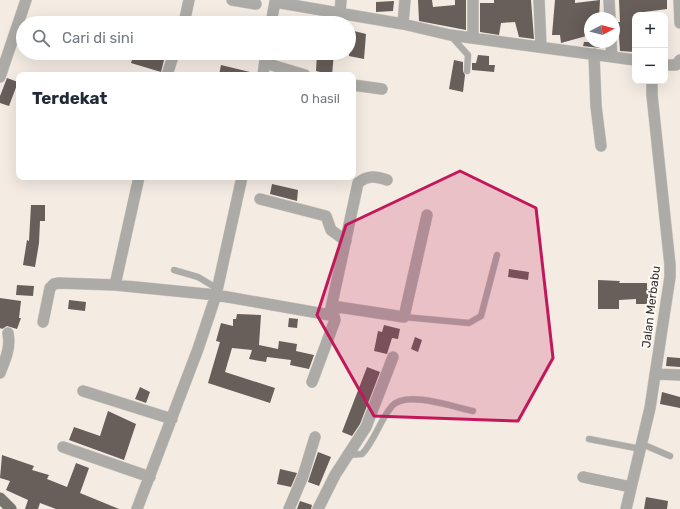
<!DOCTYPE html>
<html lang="id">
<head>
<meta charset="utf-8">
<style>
	:root { --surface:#fff; --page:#f2f2f3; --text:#1f2937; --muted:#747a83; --line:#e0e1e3 }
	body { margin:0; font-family:Rubik,sans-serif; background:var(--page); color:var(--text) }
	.controls { position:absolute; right:12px; top:12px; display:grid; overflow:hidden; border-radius:8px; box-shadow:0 4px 16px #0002 }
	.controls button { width:36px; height:36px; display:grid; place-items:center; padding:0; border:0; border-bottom:1px solid var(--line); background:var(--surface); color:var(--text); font:20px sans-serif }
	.compass { position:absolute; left:584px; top:12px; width:36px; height:36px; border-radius:50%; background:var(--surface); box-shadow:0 4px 16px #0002; rotate:83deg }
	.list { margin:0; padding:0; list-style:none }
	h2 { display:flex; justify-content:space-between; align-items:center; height:52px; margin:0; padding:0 16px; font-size:17px }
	h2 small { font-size:13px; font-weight:400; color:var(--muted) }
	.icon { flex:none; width:22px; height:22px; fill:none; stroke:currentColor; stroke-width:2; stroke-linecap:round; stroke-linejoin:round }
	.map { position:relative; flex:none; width:680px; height:509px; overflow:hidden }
	.search { position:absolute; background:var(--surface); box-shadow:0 4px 16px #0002; left:16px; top:16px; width:340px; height:44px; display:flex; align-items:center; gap:10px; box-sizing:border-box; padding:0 14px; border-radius:22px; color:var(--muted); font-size:15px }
	.panel { position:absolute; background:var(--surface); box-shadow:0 4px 16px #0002; left:16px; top:72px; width:340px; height:108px; border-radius:8px }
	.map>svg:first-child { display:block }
	.building { fill:#685e5a }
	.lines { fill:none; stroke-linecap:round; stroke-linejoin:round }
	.service-casing { stroke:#d1cac2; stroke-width:7 }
	.minor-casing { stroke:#d1cac2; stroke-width:12 }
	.primary-casing { stroke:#d1cac2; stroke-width:12 }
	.service { stroke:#acaba7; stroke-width:6 }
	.minor { stroke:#acaba7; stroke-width:11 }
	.primary { stroke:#77746d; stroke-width:11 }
	.marked { fill:#c2185b; fill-opacity:0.2; stroke:#c2185b; stroke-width:3; stroke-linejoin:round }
	.labels { text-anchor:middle; stroke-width:4; stroke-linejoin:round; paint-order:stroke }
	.street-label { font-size:12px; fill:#34302d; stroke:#fffaf5 }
</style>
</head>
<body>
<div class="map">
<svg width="680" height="509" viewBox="0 0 680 509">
	<rect width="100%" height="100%" fill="#f4ece3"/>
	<path class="building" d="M 418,0 L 432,0 L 433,7 L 455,5 L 455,0 L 466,0 L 466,30 L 419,21 Z
		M 494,0 L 531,0 L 534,39 L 519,37 L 515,22 L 501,23 L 499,35 L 480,32 L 480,3 L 494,3 Z
		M 555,0 L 575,0 L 575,3 L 600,0 L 599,18 L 590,18 L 590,35 L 561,43 L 560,35 L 552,35 Z
		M 619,0 L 667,0 L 667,9 L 644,12 L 645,15 L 635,15 L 635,52 L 620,51 L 618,22 L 620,22 Z
		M 394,1 L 393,11 L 376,12 L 376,2 Z
		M 350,30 L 366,34 L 364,59 L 349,56 Z
		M 584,42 L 599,42 L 600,48 L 583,46 Z
		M 134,53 L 154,53 L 165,56 L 161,72 L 131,63 Z
		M 317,53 L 334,53 L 332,75 L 316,71 Z
		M 478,55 L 489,56 L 489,65 L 495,65 L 494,72 L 472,70 L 472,63 L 476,63 Z
		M 454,60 L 463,62 L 463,71 L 465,75 L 463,92 L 449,89 Z
		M 221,65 L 250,72 L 249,75 L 219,75 Z
		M 7,78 L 18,82 L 9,106 L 0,103 L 0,96 Z
		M 272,184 L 298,190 L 297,201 L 270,194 Z
		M 31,205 L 45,205 L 45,221 L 40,221 L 39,243 L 35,267 L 23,265 L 27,240 L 29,241 Z
		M 509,269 L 529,272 L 528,280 L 508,277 Z
		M 598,280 L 620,281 L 619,283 L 647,283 L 647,289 L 650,289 L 650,298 L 647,298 L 647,304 L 636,304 L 636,299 L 619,300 L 619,309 L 598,309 Z
		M 17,285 L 34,286 L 33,296 L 16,295 Z
		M 0,298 L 21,301 L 19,318 L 21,318 L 17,329 L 7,326 L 2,329 L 0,328 Z
		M 69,300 L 86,302 L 85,311 L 68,309 Z
		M 237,314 L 261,315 L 259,345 L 278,349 L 279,341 L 297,344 L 296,351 L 314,355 L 309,369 L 290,365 L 291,360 L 267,357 L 266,362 L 249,359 L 252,350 L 232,348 L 225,372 L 275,388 L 270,403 L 208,383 L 220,342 L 216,341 L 221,323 L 233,326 L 233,319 L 236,319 Z
		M 289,318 L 298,319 L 297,328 L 288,327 Z
		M 384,325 L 400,329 L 398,339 L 392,338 L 387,354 L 374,351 L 378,331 L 382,332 Z
		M 415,337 L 422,340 L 418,352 L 411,349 Z
		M 667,357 L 680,358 L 680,367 L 666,366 Z
		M 367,367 L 380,372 L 360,424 L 352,436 L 342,432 Z
		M 140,387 L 150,392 L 146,403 L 135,399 Z
		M 662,392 L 680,397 L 680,408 L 660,404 Z
		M 108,411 L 136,424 L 124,460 L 69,440 L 74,427 L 100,436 Z
		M 318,452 L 331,457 L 319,486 L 308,482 Z
		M 2,455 L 34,466 L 32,470 L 49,475 L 47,479 L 67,487 L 76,463 L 89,468 L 80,493 L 119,509 L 56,509 L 40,503 L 38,509 L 25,509 L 28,500 L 6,490 L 10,481 L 0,478 Z
		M 280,469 L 297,473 L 291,487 L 277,484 Z
		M 646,497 L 668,501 L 667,509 L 644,509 Z
		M 300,501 L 312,505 L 311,509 L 297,509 Z"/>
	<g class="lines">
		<g class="service-casing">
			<path id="service" d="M 450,35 L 468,55 L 467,71
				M 174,270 L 198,277 L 218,289
				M 404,317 L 469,323 L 481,316 L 497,255
				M 589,439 L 641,449
				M 642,444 L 670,456
				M 348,455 L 362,454 C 375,440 380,420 392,406 C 406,390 454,407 473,411"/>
		</g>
		<g class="minor-casing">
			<path id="minor" d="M 232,0 L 256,4
				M 473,0 L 473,37
				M 539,0 L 541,46
				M 609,0 L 610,18
				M 679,0 L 680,23
				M 340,13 L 341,0
				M 184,23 L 189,0
				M 271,23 L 275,2 L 403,24 L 450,35 L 635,60
				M 403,24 L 405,0
				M 611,42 L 612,57
				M 594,54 L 596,106 L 601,146
				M 265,63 L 305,75
				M 665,65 L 676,65 L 680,60
				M 167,75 L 174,53
				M 263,75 L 266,53
				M 0,77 L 26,0
				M 353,85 L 382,89
				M 260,199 L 326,216 L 331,230 L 346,241
				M 115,285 L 139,177
				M 332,306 L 404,317 L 427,215
				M 330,313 L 358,183 C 368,175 375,176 387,180
				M 43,322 L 50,288 L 54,284 L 59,283 L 115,285 L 216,295 L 330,315 L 334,316 L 335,320 L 312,382
				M 0,373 C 5,360 11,348 8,333
				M 655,374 L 680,375
				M 83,391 L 172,419
				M 63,447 L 150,477
				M 583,477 L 631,487
				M 137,509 L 198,349 L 216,295 L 242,177
				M 289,509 L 303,476 L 315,437
				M 318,509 L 335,475 L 366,427 L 393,357
				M 626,509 L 650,408 L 670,277 L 670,265 L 652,95 L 652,81"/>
		</g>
		<g class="primary-casing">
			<path id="primary" d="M 0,498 L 11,509"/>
		</g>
		<use href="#service" class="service"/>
		<use href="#minor" class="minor"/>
		<use href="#primary" class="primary"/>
	</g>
	<path class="marked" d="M 460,171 L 536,208 L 553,358 L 518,421 L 374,416 L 317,315 L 346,225 Z"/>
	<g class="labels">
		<g class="street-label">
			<text transform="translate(651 307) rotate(-83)" y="4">Jalan Merbabu</text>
		</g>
	</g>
</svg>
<div class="controls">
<button>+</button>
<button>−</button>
</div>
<svg class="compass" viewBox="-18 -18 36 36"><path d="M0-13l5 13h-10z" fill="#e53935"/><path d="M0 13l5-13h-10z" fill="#747a83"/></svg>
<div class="search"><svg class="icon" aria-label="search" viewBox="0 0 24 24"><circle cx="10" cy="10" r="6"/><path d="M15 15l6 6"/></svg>Cari di sini</div>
<section class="panel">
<h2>Terdekat<small>0 hasil</small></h2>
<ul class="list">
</ul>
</section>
</div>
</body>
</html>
